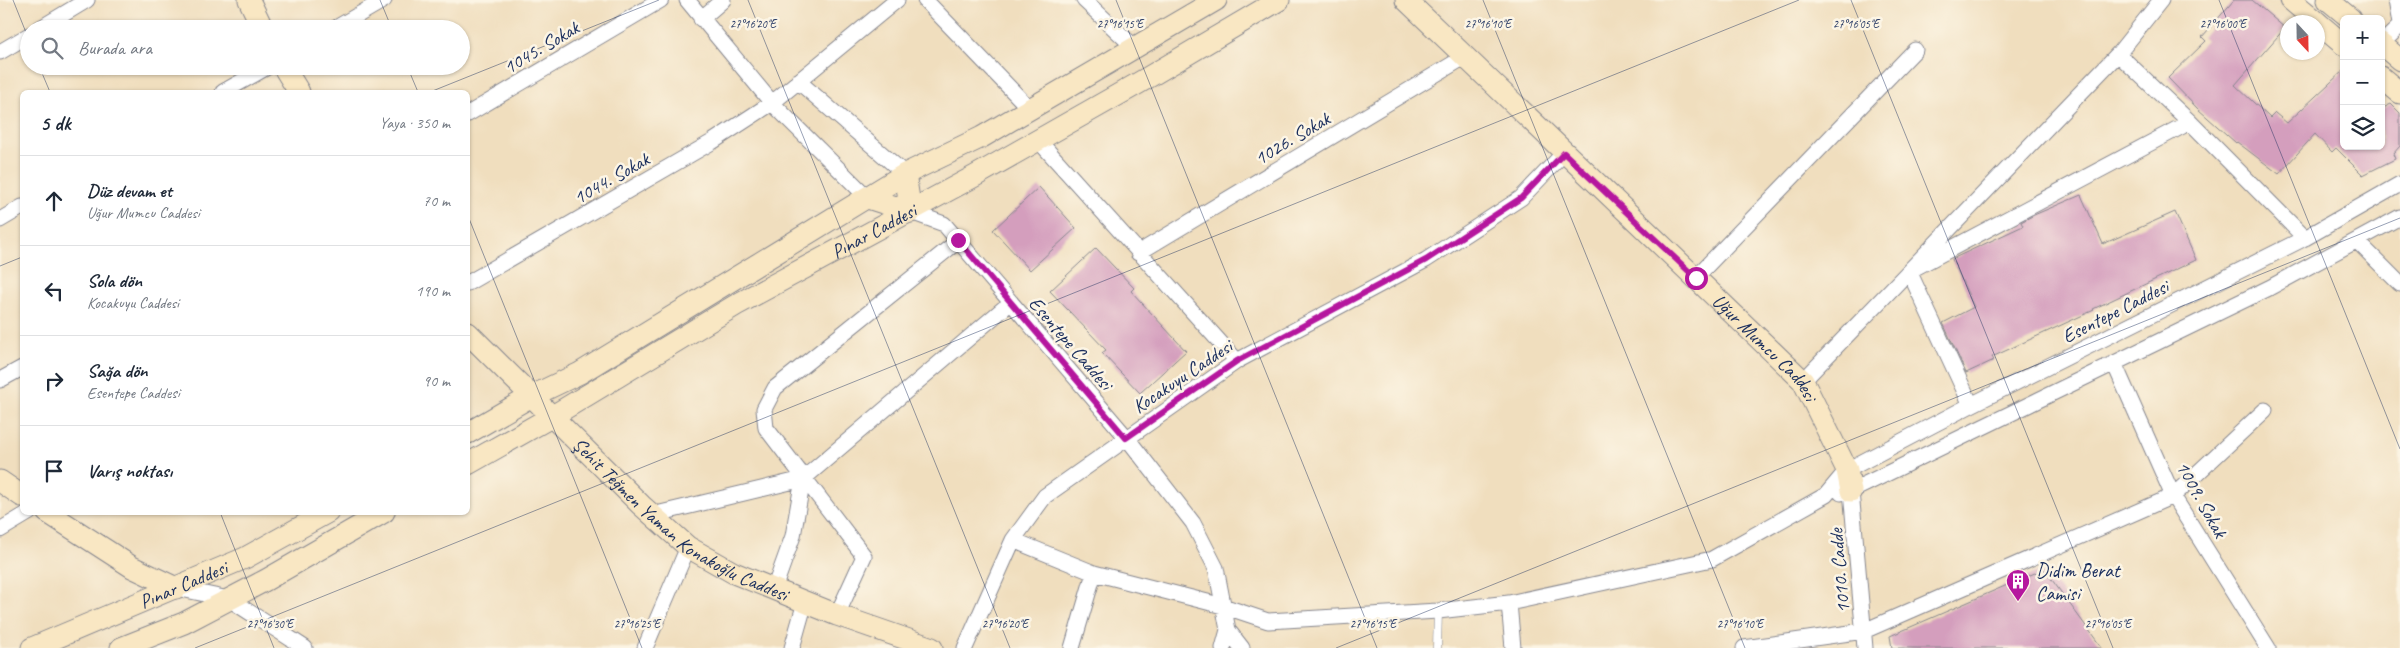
<!DOCTYPE html>
<html lang="tr">
<head>
<meta charset="utf-8">
<style>
	:root { --surface:#fff; --page:#f6f6f7; --text:#1f2937; --muted:#747a83; --line:#e0e1e3 }
	body { margin:0; font-family:Caveat,sans-serif; background:var(--page); color:var(--text) }
	.controls { position:absolute; right:15px; top:15px; display:grid; overflow:hidden; border-radius:8px; box-shadow:0 1px 4px #0004 }
	.controls button { width:45px; height:45px; display:grid; place-items:center; padding:0; border:0; border-bottom:1px solid var(--line); background:var(--surface); color:var(--text); font:25px sans-serif }
	.compass { position:absolute; left:2280px; top:15px; width:45px; height:45px; border-radius:50%; background:var(--surface); box-shadow:0 1px 4px #0004; rotate:158deg }
	.stop { position:absolute; width:15px; height:15px; margin:-11px; border:4px solid #b5179e; border-radius:50%; background:#fff }
	.stop.end { background:#b5179e; border-color:#fff; box-shadow:0 1px 5px #0008 }
	.list { margin:0; padding:0; list-style:none }
	h2 { display:flex; justify-content:space-between; align-items:center; height:65px; margin:0; padding:0 20px; font-size:21px }
	h2 small { font-size:16px; font-weight:400; color:var(--muted) }
	.list li { display:grid; grid-template-columns:32px 1fr auto; gap:15px; align-items:center; box-sizing:border-box; height:90px; padding:0 20px; border-top:1px solid var(--line) }
	.list b { display:block; font-size:19px; white-space:nowrap }
	.list p { margin:0; font-size:16px; white-space:nowrap; color:var(--muted) }
	.list em { font-size:16px; font-style:normal; color:var(--muted) }
	.icon { flex:none; width:28px; height:28px; fill:none; stroke:currentColor; stroke-width:2; stroke-linecap:round; stroke-linejoin:round }
	.map { position:relative; flex:none; width:2400px; height:648px; overflow:hidden }
	.search { position:absolute; background:var(--surface); box-shadow:0 1px 4px #0004; left:20px; top:20px; width:450px; height:55px; display:flex; align-items:center; gap:12px; box-sizing:border-box; padding:0 18px; border-radius:28px; color:var(--muted); font-size:19px }
	.panel { position:absolute; background:var(--surface); box-shadow:0 1px 4px #0004; left:20px; top:90px; width:450px; height:425px; border-radius:8px }
	.map>svg:first-child { display:block }
	.building { fill:#d49ebd }
	.lines { fill:none; stroke-linecap:round; stroke-linejoin:round }
	.lane-casing { stroke:#86868e; stroke-width:9 }
	.street-casing { stroke:#86868e; stroke-width:17 }
	.secondary-casing { stroke:#86868e; stroke-width:23 }
	.lane { stroke:#fff; stroke-width:8 }
	.street { stroke:#fff; stroke-width:15 }
	.secondary { stroke:#f9e7c3; stroke-width:21 }
	.route { stroke:#b5179e; stroke-width:6 }
	.ticks { fill:none; stroke:#1b2f5e; stroke-width:1; stroke-opacity:0.45 }
	.labels { text-anchor:middle; stroke-width:5; stroke-linejoin:round; paint-order:stroke }
	.street-label { font-size:20px; fill:#1b2f5e; stroke:#fcf5e5 }
	.poi-label { font-size:20px; fill:#1b2f5e; stroke:#fcf5e5; text-anchor:start }
	.ticks-label { font-size:12px; text-anchor:middle; fill:#1b2f5e; stroke:#fcf5e5; stroke-width:5; stroke-linejoin:round; paint-order:stroke }
</style>
</head>
<body>
<div class="map">
<svg width="2400" height="648" viewBox="0 0 2400 648">
	<rect width="100%" height="100%" fill="#fcf5e5"/>
	<filter id="ink" filterUnits="userSpaceOnUse"><feTurbulence type="fractalNoise" baseFrequency=".02" numOctaves="2"/><feDisplacementMap in="SourceGraphic" scale="10" xChannelSelector="R" yChannelSelector="G"/><feConvolveMatrix kernelMatrix="1 2 1 2 8 2 1 2 1" color-interpolation-filters="sRGB"/></filter>
	<filter id="wash" filterUnits="userSpaceOnUse"><feTurbulence type="fractalNoise" baseFrequency=".0096" numOctaves="4" result="noise"/><feDisplacementMap in="SourceGraphic" scale="20" xChannelSelector="R" yChannelSelector="G"/><feGaussianBlur stdDeviation="1.12" result="paint"/><feColorMatrix in="noise" values="0 0 0 0 0 0 0 0 0 0 0 0 0 0 0 0 0 1.4 0 .05"/><feComposite in="paint" operator="in"/></filter>
	<g filter="url(#wash)">
		<rect width="100%" height="100%" fill="#f0debe"/>
		<g id="blocks">
			<path class="building" d="M 2234,0 L 2252,0 L 2285,28 L 2235,85 L 2270,118 L 2275,113 L 2287,123 L 2344,70 L 2344,146 L 2381,146 L 2381,109 L 2391,104 L 2400,113 L 2400,146 L 2393,154 L 2395,159 L 2363,175 L 2336,148 L 2332,152 L 2315,134 L 2279,174 L 2237,142 L 2236,143 L 2198,109 L 2168,78 L 2206,41 L 2202,37 Z
				M 1039,187 L 1076,228 L 1030,270 L 993,230 Z
				M 2081,195 L 2103,244 L 2175,212 L 2196,260 L 2093,309 L 2094,310 L 1992,357 L 1994,360 L 1966,373 L 1943,323 L 1974,307 L 1952,259 L 2023,226 L 2021,222 L 2034,215 Z
				M 1096,248 L 1134,288 L 1131,291 L 1186,351 L 1140,393 L 1102,353 L 1106,350 L 1050,291 Z
				M 2044,569 L 2102,648 L 1892,648 L 1890,636 Z"/>
		</g>
	</g>
	<g filter="url(#ink)">
		<use href="#blocks" fill-opacity="0" stroke="#86868e" stroke-width="1"/>
		<g class="lines">
			<g class="lane-casing">
				<path id="lane" d="M 1437,648 L 1438,611"/>
			</g>
			<g class="street-casing">
				<path id="street" d="M 687,0 L 772,103 L 868,198
					M 925,0 L 1030,109
					M 1084,0 L 1134,47
					M 2396,0 L 2400,24
					M 701,19 L 723,0
					M 39,29 L 87,0
					M 334,29 L 384,0
					M 2381,44 L 2400,26
					M 0,52 L 29,35
					M 2118,54 L 2190,122 L 2305,238
					M 798,81 L 905,174
					M 223,92 L 269,66
					M 468,114 L 661,0
					M 1038,140 L 1237,361
					M 911,212 L 944,224 L 1127,438 L 1193,523 L 1216,568 L 1228,630 L 1223,648
					M 0,220 L 22,207
					M 2357,241 L 2400,284
					M 1138,253 L 1466,56
					M 1696,277 L 1915,50
					M 468,283 L 712,142 L 772,103 L 897,0
					M 2114,363 L 2173,496 L 2268,648
					M 0,380 L 22,368
					M 1803,381 L 2118,54 L 2161,0
					M 1971,405 L 1909,271 L 2190,122
					M 1851,491 L 1865,648
					M 1841,493 L 1851,491 L 2269,288 L 2400,217
					M 652,515 L 803,479
					M 0,530 L 30,512
					M 1013,540 L 1094,573 L 1223,606 L 1268,621 L 1438,611 L 1509,603 L 1712,559 L 1826,495 L 1847,470 L 1971,405 L 2305,238 L 2400,184
					M 176,588 L 229,599 L 305,648
					M 774,589 L 793,536 L 803,479 L 1010,303
					M 1509,603 L 1513,648
					M 837,615 L 864,556 L 766,428 L 764,409 L 775,388 L 958,241
					M 1228,630 L 1242,648
					M 645,648 L 688,547
					M 792,648 L 805,602
					M 965,648 L 1013,540 L 1045,496 L 1237,361 L 1426,260 L 1521,198 L 1564,153
					M 1072,648 L 1094,573
					M 1744,648 L 1864,631 L 2173,496 L 2265,410"/>
			</g>
			<g class="secondary-casing">
				<g id="secondary">
					<path d="M 249,0 L 263,29"/>
					<path id="s1" d="M 1406,0 L 1803,381 L 1847,470 L 1851,491"/>
					<path d="M 2291,0 L 2317,22"/>
					<path d="M 2328,0 L 2351,19"/>
					<path d="M 2318,23 L 2344,45"/>
					<path d="M 2381,44 L 2400,60"/>
					<path d="M 283,66 L 299,92"/>
					<path d="M 2381,77 L 2400,93"/>
					<path d="M 868,198 L 911,212 L 905,174"/>
					<path id="s2" d="M 468,333 L 641,505 L 688,547 L 734,573 L 837,615 L 932,648"/>
					<path d="M 468,433 L 530,397 L 580,373 L 905,174 L 982,137 L 1216,0"/>
					<path id="s3" d="M 468,464 L 551,417 L 736,305 L 975,176 L 1137,84 L 1279,0"/>
					<path d="M 0,481 L 22,496"/>
					<path d="M 47,512 L 132,567 L 176,588"/>
					<path id="s4" d="M 32,648 L 245,558 L 328,512"/>
					<path d="M 121,648 L 184,623 L 266,580 L 384,512"/>
				</g>
			</g>
			<use href="#lane" class="lane"/>
			<use href="#street" class="street"/>
			<use href="#secondary" class="secondary"/>
		</g>
	</g>
	<g class="lines" filter="url(#ink)">
		<path class="route" d="M 958,240 L 1126,438 L 1237,361 L 1426,260 L 1521,198 L 1564,153 L 1696,278"/>
	</g>
	<path class="ticks" d="M 13,0 L 29,40M 380,0 L 392,29M 748,0 L 1010,648M 1116,0 L 1377,648M 1483,0 L 1745,648M 1851,0 L 2113,648M 2219,0 L 2400,449M 39,66 L 50,92M 407,66 L 418,92M 430,92 L 659,0M 468,216 L 642,648M 0,266 L 22,257M 220,512 L 274,648M 195,648 L 1799,0M 1336,648 L 2400,218"/>
	<defs>
		<g id="building-pin" transform="scale(1.25)"><path d="M0 17L-7.5 6A9.5 9.5 0 1 1 7.5 6Z" fill="#b5179e" stroke="#fcf5e5"/><path d="M-4-6H4V6H1V3H-1V6H-4ZM-2.5-4.3h1.7v1.8h-1.7ZM.8-4.3h1.7v1.8H.8ZM-2.5-1h1.7V.8h-1.7ZM.8-1h1.7V.8H.8Z" fill="#fff"/></g>
	</defs>
	<g fill-rule="evenodd">
		<use href="#building-pin" x="2018" y="581"/>
	</g>
	<g class="labels">
		<g class="street-label">
			<text transform="translate(541 47) rotate(-31)" y="7">1045. Sokak</text>
			<text transform="translate(1292 138) rotate(-31)" y="7">1026. Sokak</text>
			<text transform="translate(611 178) rotate(-30)" y="7">1044. Sokak</text>
			<text dy="7" stroke="none"><textPath href="#s3" startOffset="468">Pınar Caddesi</textPath></text>
			<text transform="translate(2115 311) rotate(-27)" y="7">Esentepe Caddesi</text>
			<text transform="translate(1071 343) rotate(49)" y="7">Esentepe Caddesi</text>
			<text dy="7" stroke="none"><textPath href="#s1" startOffset="500">Uğur Mumcu Caddesi</textPath></text>
			<text transform="translate(1182 376) rotate(-34)" y="7">Kocakuyu Caddesi</text>
			<text transform="translate(2202 499) rotate(61)" y="7">1009. Sokak</text>
			<text dy="7" stroke="none"><textPath href="#s2" startOffset="285">Şehit Teğmen Yaman Konakoğlu Caddesi</textPath></text>
			<text transform="translate(1839 571) rotate(-95)" y="7">1010. Cadde</text>
			<text dy="7" stroke="none"><textPath href="#s4" startOffset="164">Pınar Caddesi</textPath></text>
		</g>
		<g class="poi-label">
			<text x="2036" y="577">Didim Berat<tspan x="2036" dy="23">Camisi</tspan></text>
		</g>
	</g>
	<g class="ticks-label">
		<text x="753" y="28">27°16'20"E</text>
		<text x="1120" y="28">27°16'15"E</text>
		<text x="1488" y="28">27°16'10"E</text>
		<text x="1856" y="28">27°16'05"E</text>
		<text x="2223" y="28">27°16'00"E</text>
		<text x="270" y="628">27°16'30"E</text>
		<text x="637" y="628">27°16'25"E</text>
		<text x="1005" y="628">27°16'20"E</text>
		<text x="1373" y="628">27°16'15"E</text>
		<text x="1740" y="628">27°16'10"E</text>
		<text x="2108" y="628">27°16'05"E</text>
	</g>
</svg>
<div class="controls">
<button>+</button>
<button>−</button>
<button><svg class="icon" aria-label="layers" viewBox="0 0 24 24"><path d="M12 4l9 5-9 5-9-5zM3 14l9 5 9-5"/></svg></button>
</div>
<svg class="compass" viewBox="-18 -18 36 36"><path d="M0-13l5 13h-10z" fill="#e53935"/><path d="M0 13l5-13h-10z" fill="#747a83"/></svg>
<div class="stop" style="left:1696px;top:278px"></div>
<div class="stop end" style="left:958px;top:240px"></div>
<div class="search"><svg class="icon" aria-label="search" viewBox="0 0 24 24"><circle cx="10" cy="10" r="6"/><path d="M15 15l6 6"/></svg>Burada ara</div>
<section class="panel">
<h2>5 dk<small>Yaya · 350 m</small></h2>
<ul class="list">
<li><svg class="icon" aria-label="ahead" viewBox="0 0 24 24"><path d="M12 20V5M6 11l6-6 6 6"/></svg><div><b>Düz devam et</b><p>Uğur Mumcu Caddesi</p></div><em>70 m</em></li>
<li><svg class="icon" aria-label="left" viewBox="0 0 24 24"><path d="M17 20v-9H6M10 6l-5 5 5 5"/></svg><div><b>Sola dön</b><p>Kocakuyu Caddesi</p></div><em>190 m</em></li>
<li><svg class="icon" aria-label="right" viewBox="0 0 24 24"><path d="M7 20v-9h11M14 6l5 5-5 5"/></svg><div><b>Sağa dön</b><p>Esentepe Caddesi</p></div><em>90 m</em></li>
<li><svg class="icon" aria-label="arrive" viewBox="0 0 24 24"><path d="M6 21V4h12l-3 4 3 4H6"/></svg><div><b>Varış noktası</b></div></li>
</ul>
</section>
</div>
</body>
</html>
